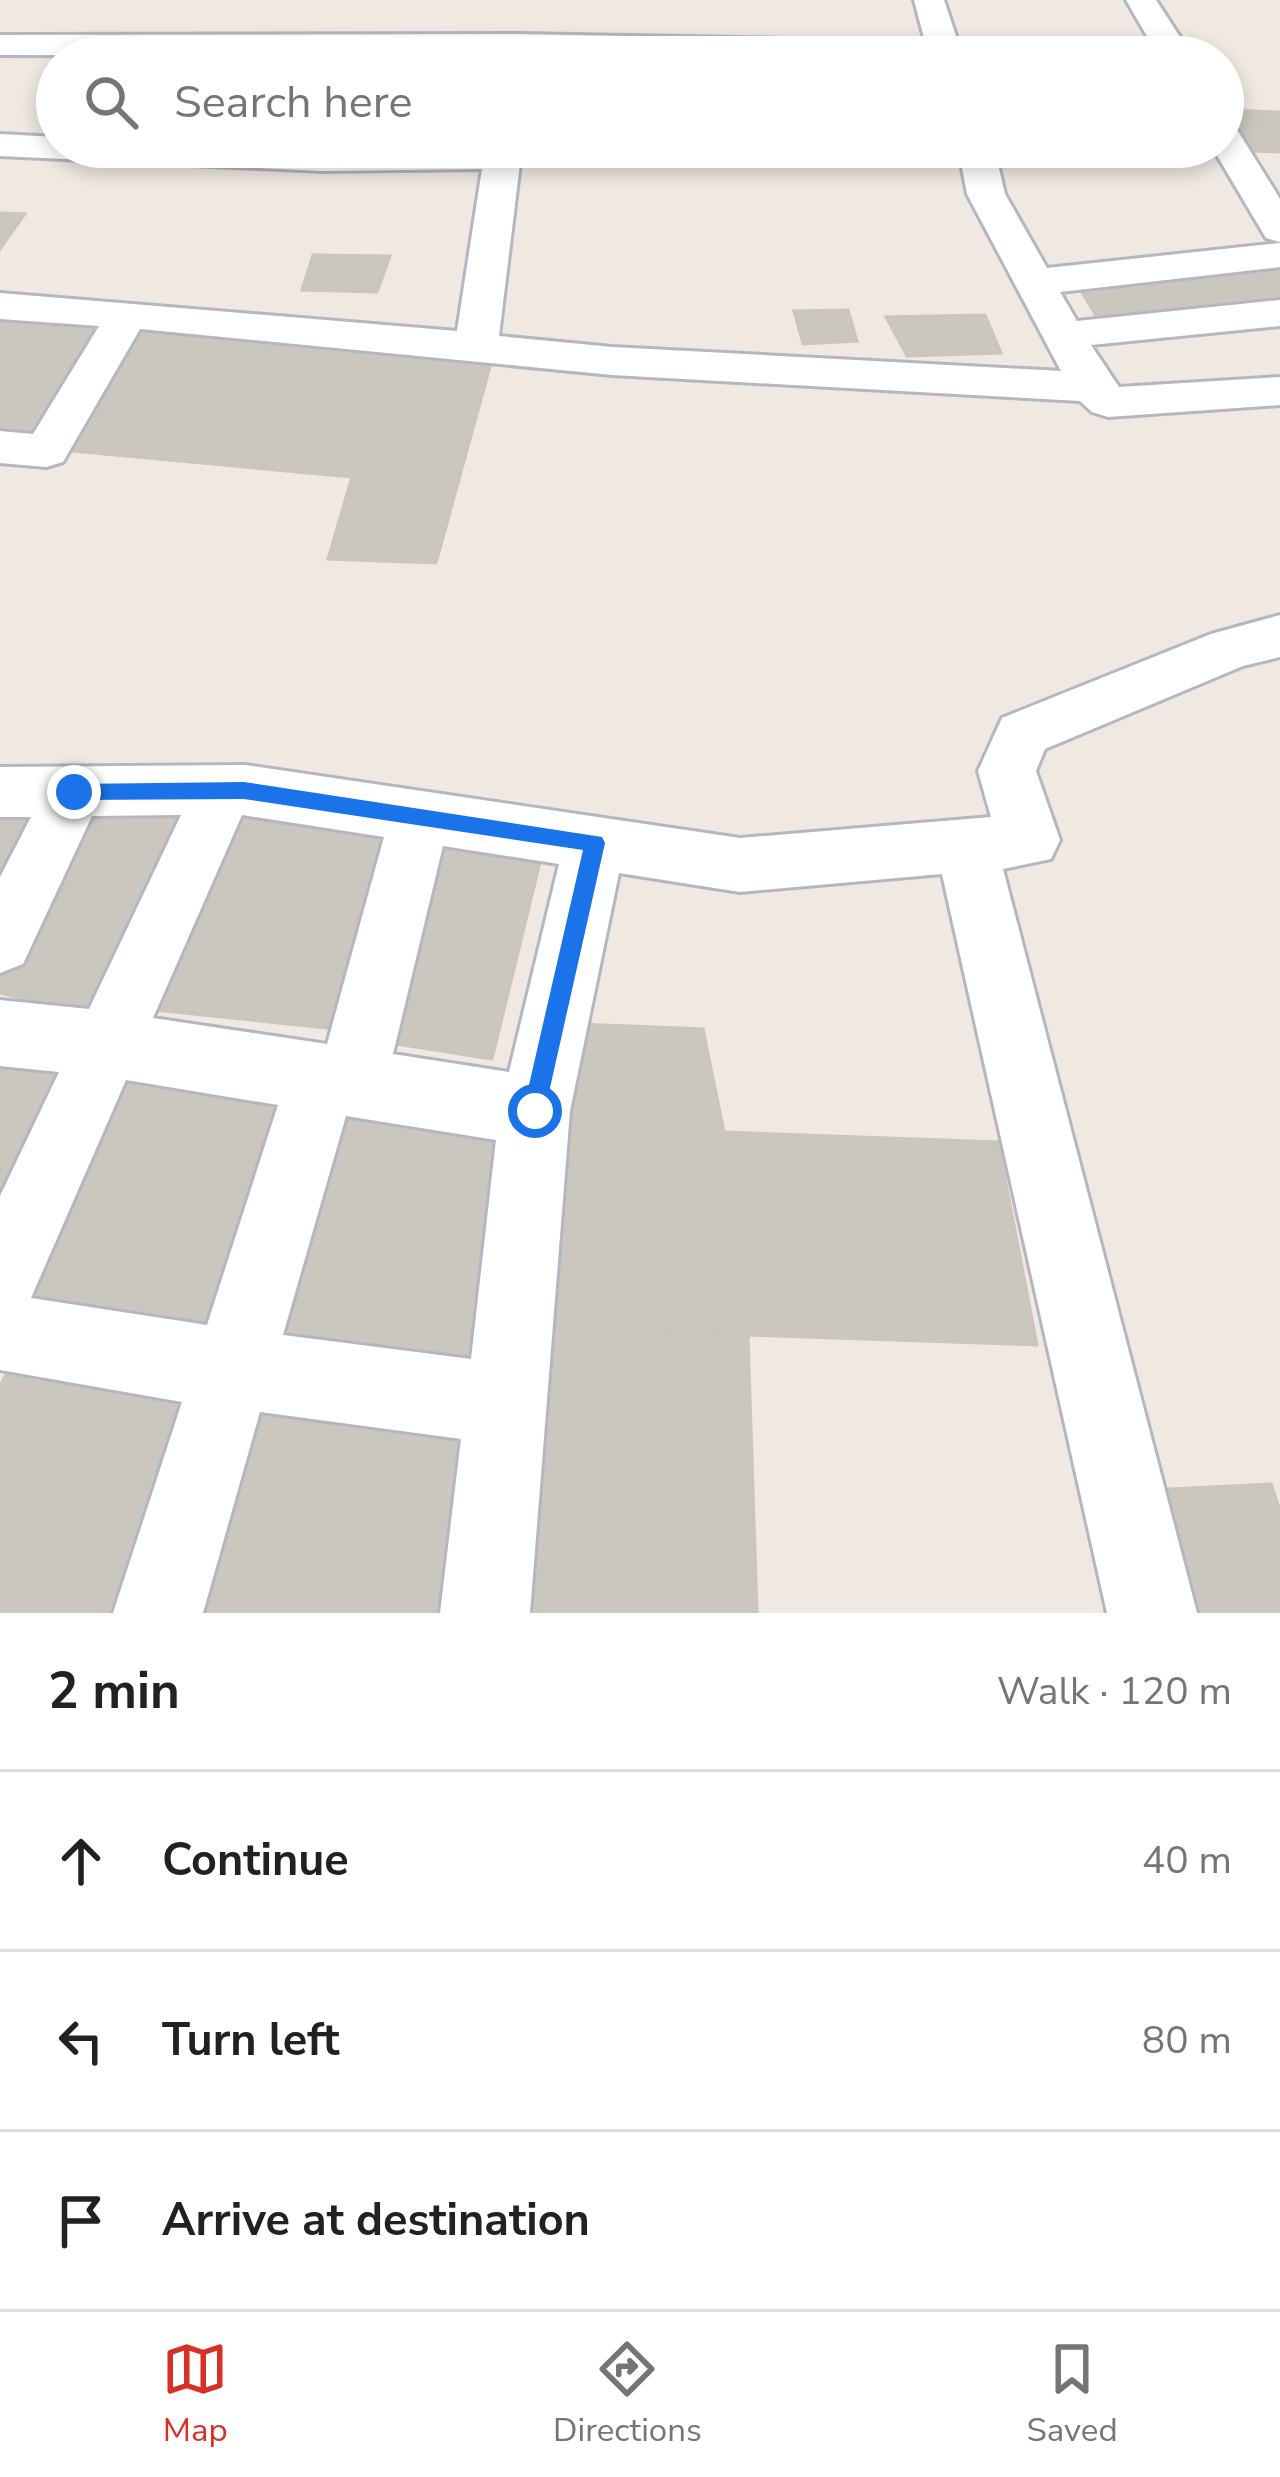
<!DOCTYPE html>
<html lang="en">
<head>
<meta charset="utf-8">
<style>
	:root { --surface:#fff; --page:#f6f6f6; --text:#202124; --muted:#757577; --line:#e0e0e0; --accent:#d93025 }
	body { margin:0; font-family:"Nunito Sans",sans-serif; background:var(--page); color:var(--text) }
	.stop { position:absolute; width:36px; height:36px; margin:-27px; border:9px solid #1a73e8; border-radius:50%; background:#fff }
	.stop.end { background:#1a73e8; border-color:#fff; box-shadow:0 3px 12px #0008 }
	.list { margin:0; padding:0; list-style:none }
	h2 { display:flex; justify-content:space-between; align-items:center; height:156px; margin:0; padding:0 48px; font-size:51px }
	h2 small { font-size:39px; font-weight:400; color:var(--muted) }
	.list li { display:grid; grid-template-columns:78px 1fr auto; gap:36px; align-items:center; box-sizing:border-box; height:180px; padding:0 48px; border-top:3px solid var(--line) }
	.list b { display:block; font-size:45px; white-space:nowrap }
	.list em { font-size:39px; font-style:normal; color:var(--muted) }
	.icon { flex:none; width:66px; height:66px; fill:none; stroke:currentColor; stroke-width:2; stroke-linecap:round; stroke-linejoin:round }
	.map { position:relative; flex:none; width:1280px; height:1613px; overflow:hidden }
	.search { position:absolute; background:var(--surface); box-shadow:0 6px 18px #0003; left:36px; right:36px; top:36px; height:132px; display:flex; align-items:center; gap:30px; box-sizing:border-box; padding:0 42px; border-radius:66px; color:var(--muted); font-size:45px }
	.sheet { height:696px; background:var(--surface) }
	nav { display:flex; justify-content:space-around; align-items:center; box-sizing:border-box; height:168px; border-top:3px solid var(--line); background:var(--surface); font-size:33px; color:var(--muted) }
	nav a { display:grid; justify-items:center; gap:6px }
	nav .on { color:var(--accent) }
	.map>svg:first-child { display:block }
	.building { fill:#cbc7bf; stroke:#cbc5ba; stroke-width:3 }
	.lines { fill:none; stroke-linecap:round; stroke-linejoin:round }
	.minor-casing { stroke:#b4b7c1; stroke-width:6 }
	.minor { fill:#fff; fill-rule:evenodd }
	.route { fill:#1a73e8 }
</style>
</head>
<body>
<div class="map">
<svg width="1280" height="1613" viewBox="0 0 1280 1613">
	<rect width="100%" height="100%" fill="#efe9e1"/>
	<path class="building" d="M 1225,110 L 1280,112 L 1280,152 L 1254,151 Z
		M 0,213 L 25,214 L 0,249 Z
		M 313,255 L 390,256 L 377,292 L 302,290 Z
		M 1280,262 L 1280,310 L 1103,327 L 1075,281 Z
		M 848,310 L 857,341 L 803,344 L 794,311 Z
		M 985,315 L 1001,353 L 907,356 L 886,317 Z
		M 0,317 L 109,325 L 37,435 L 0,432 Z
		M 131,330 L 491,363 L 436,563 L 328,559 L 352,477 L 61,450 Z
		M 209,804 L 113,1020 L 0,993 L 0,959 L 79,809 Z
		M 0,807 L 52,808 L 0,917 Z
		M 235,809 L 405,834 L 345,1030 L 146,1009 Z
		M 429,840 L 542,854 L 492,1059 L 378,1041 Z
		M 578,1024 L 703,1029 L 724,1132 L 998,1142 L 1037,1345 L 545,1328 Z
		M 0,1056 L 78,1073 L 0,1265 Z
		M 112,1066 L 299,1102 L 232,1351 L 4,1312 Z
		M 322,1105 L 517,1123 L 496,1375 L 256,1358 Z
		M 545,1328 L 748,1335 L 757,1613 L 521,1613 Z
		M 8,1370 L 196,1398 L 129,1613 L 0,1613 L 0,1387 Z
		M 241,1400 L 464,1422 L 445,1613 L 182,1613 Z
		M 1271,1484 L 1280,1511 L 1280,1613 L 1182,1613 L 1151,1490 Z"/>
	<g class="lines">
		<g class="minor-casing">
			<path id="minor" d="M 914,0 L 944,0 L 963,57 L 929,57 Z
				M 1126,0 L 1156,0 L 1193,57 L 1159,57 Z
				M 519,34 L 839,40 L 855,50 L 850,57 L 0,55 L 0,35 Z
				M 1223,125 L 1236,128 L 1280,199 L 1280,242 L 1266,238 L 1212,147 L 1223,147 Z
				M 0,134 L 57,137 L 57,147 L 522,147 L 499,336 L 612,347 L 1061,371 L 967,194 L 958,147 L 994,147 L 1005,194 L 1047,268 L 1280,243 L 1280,267 L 1060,292 L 1077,321 L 1280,300 L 1280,326 L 1091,345 L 1119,387 L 1280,377 L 1280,405 L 1108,417 L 1092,412 L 1080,401 L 612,375 L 140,329 L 63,462 L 46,467 L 0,463 L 0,431 L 33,434 L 99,326 L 0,319 L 0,293 L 457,331 L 482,169 L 322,171 L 0,156 Z
				M 1280,615 L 1280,657 L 1243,666 L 1045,749 L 1036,771 L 1060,840 L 1051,859 L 1003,869 L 1197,1613 L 1107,1613 L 942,874 L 740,892 L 619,873 L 570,1111 L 530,1613 L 440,1613 L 461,1439 L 260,1412 L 203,1613 L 113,1613 L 182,1402 L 0,1370 L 0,1196 L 59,1072 L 0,1066 L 0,1000 L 89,1009 L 181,815 L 92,816 L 23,964 L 0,973 L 0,877 L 31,817 L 0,817 L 0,767 L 245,765 L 740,838 L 991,817 L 978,771 L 1002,718 L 1211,634 ZM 242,815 L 384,837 L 327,1044 L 153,1018 ZM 443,846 L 559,864 L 509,1072 L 393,1054 ZM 126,1080 L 278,1105 L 207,1325 L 31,1298 ZM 346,1116 L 496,1140 L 471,1359 L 283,1335 Z"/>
		</g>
		<use href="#minor" class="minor"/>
	</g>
	<path class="route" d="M 244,782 L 602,837 L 605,843 L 543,1119 L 535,1122 L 523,1111 L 583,850 L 244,799 L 74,800 L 65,792 L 74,784 Z"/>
</svg>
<div class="stop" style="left:535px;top:1111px"></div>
<div class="stop end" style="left:74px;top:792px"></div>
<div class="search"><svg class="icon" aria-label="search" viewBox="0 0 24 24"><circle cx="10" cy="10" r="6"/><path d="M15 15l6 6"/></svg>Search here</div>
</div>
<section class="sheet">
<h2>2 min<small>Walk · 120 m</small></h2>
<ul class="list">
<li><svg class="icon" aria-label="ahead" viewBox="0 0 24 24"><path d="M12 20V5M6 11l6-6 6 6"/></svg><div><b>Continue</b></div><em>40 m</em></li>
<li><svg class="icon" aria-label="left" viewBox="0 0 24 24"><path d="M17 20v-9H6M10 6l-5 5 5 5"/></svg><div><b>Turn left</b></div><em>80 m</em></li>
<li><svg class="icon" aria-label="arrive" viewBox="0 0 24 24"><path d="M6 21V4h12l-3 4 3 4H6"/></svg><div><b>Arrive at destination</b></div></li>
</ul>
</section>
<nav>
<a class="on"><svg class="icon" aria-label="map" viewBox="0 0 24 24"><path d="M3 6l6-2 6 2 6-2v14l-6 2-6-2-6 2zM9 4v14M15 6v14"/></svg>Map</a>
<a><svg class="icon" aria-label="directions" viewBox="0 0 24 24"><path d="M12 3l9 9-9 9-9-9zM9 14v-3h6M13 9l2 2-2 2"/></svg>Directions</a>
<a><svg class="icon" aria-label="saved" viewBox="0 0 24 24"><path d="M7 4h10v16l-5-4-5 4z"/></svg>Saved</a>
</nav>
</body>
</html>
